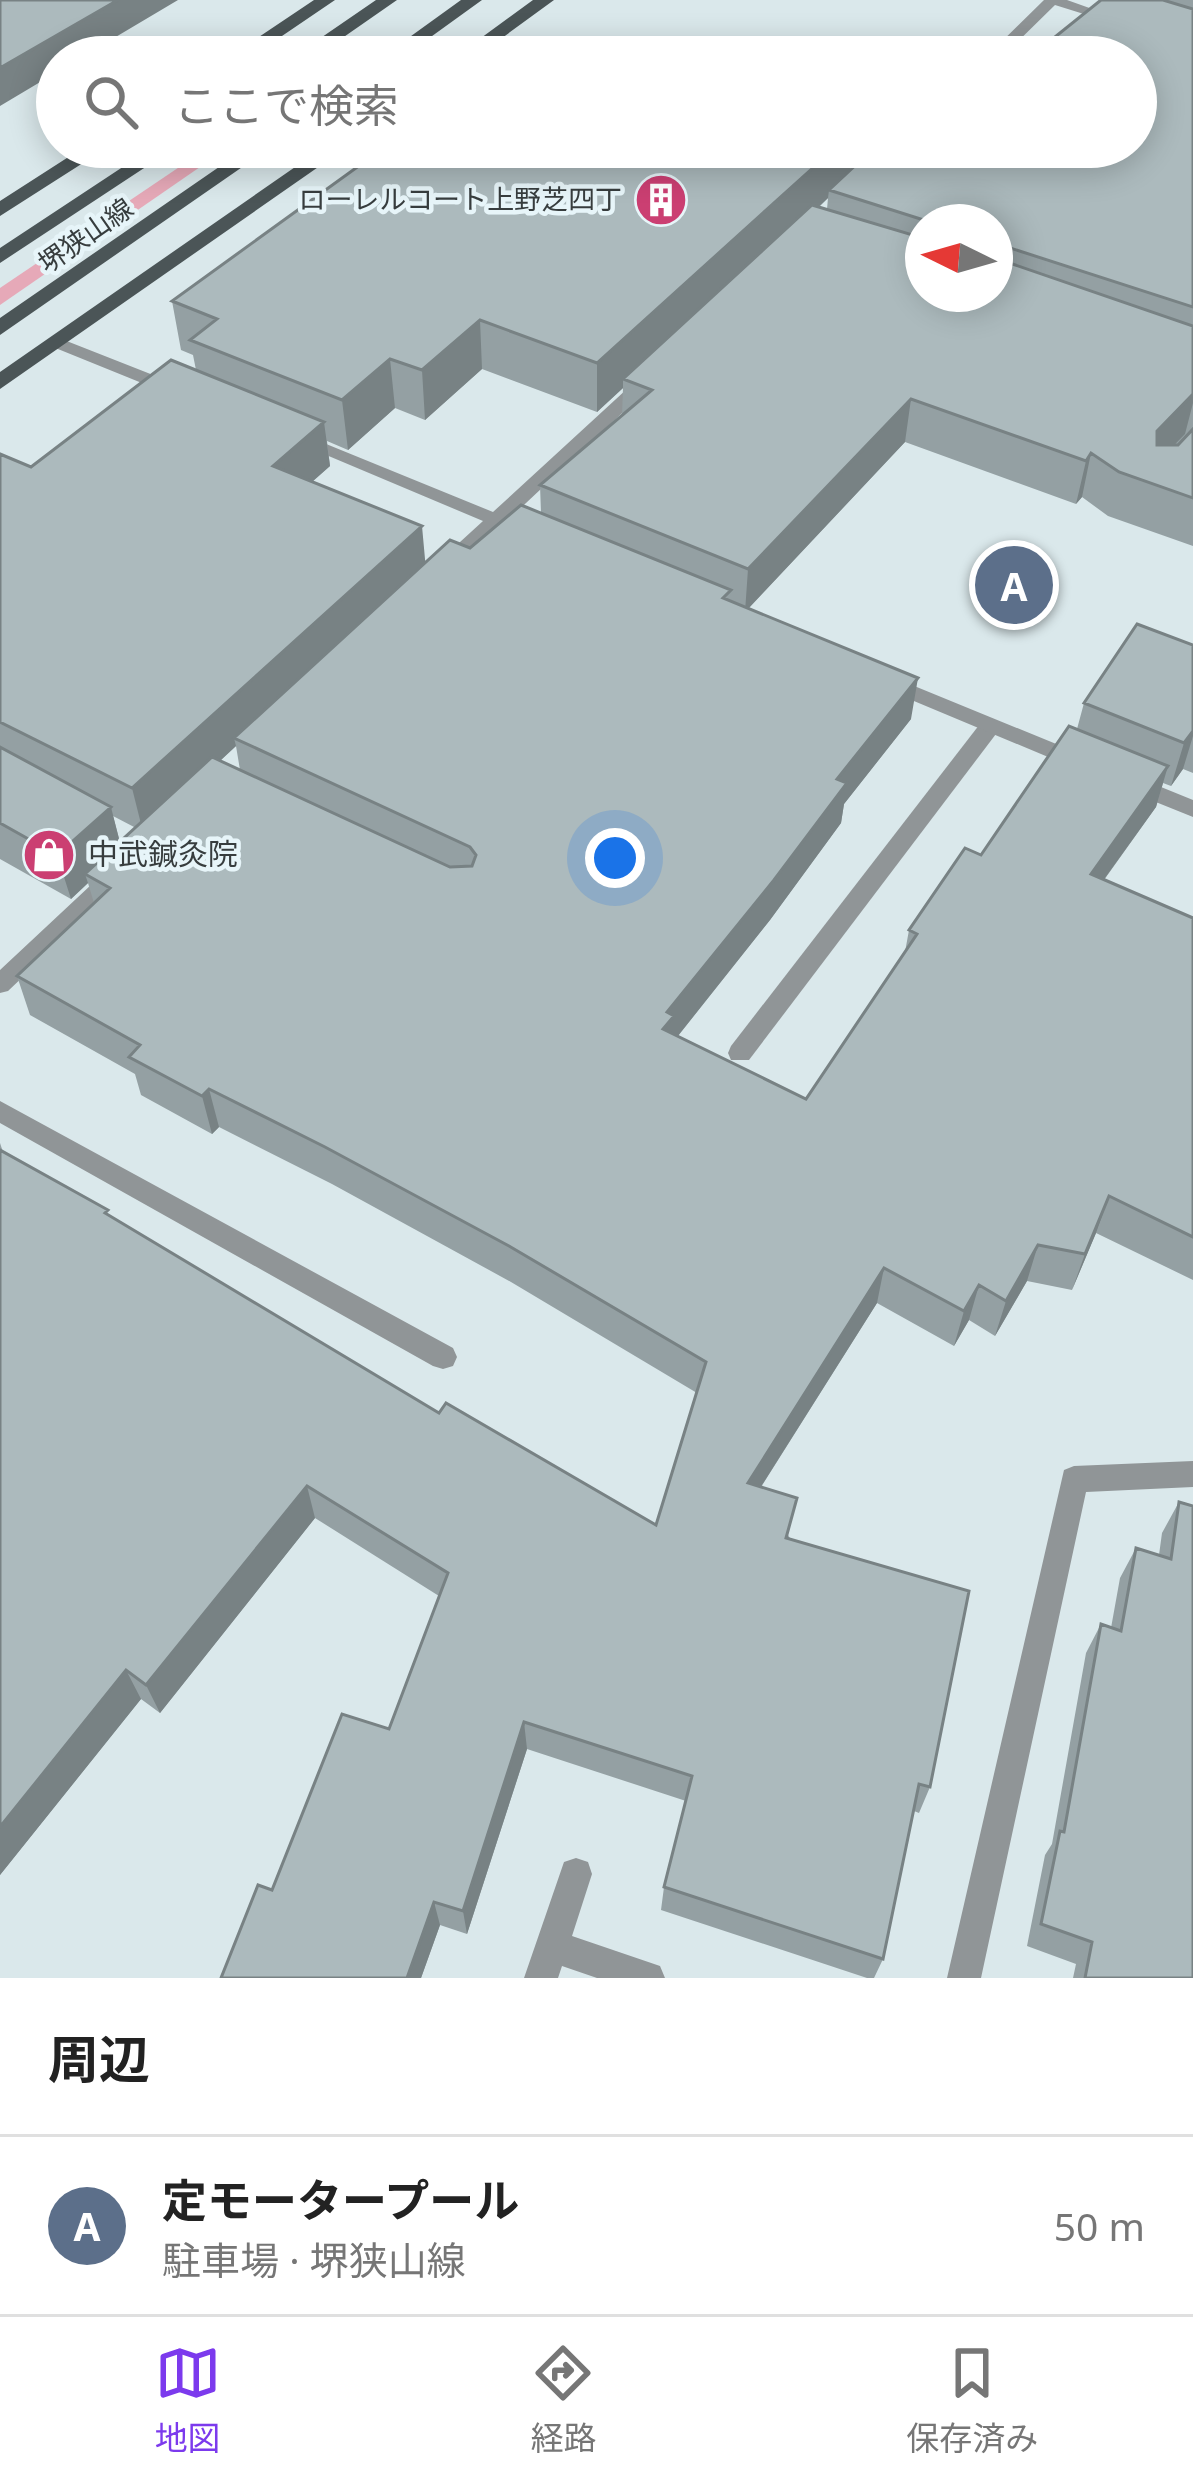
<!DOCTYPE html>
<html lang="ja">
<head>
<meta charset="utf-8">
<style>
	:root { --surface:#fff; --page:#f2f2f2; --text:#222; --muted:#767676; --line:#e0e0e0; --accent:#7c3aed }
	body { margin:0; font-family:"Noto Sans","Noto Sans JP",sans-serif; background:var(--page); color:var(--text) }
	.compass { position:absolute; left:905px; top:204px; width:108px; height:108px; border-radius:50%; background:var(--surface); box-shadow:0 6px 30px #0003; rotate:275deg }
	.you { position:absolute; left:615px; top:858px; width:42px; height:42px; margin:-30px; border:9px solid #fff; border-radius:50%; background:#1a73e8; box-shadow:0 0 0 18px #1a73e833 }
	.badge { display:grid; place-items:center; width:78px; height:78px; border-radius:50%; background:var(--accent); color:#fff; font-size:39px; font-weight:700 }
	.pin { position:absolute; translate:-50% -50%; border:6px solid #fff; box-shadow:0 3px 12px #0006 }
	.list { margin:0; padding:0; list-style:none }
	h2 { display:flex; justify-content:space-between; align-items:center; height:156px; margin:0; padding:0 48px; font-size:51px }
	h2 small { font-size:39px; font-weight:400; color:var(--muted) }
	.list li { display:grid; grid-template-columns:78px 1fr auto; gap:36px; align-items:center; box-sizing:border-box; height:180px; padding:0 48px; border-top:3px solid var(--line) }
	.list b { display:block; font-size:45px; white-space:nowrap }
	.list p { margin:0; font-size:39px; white-space:nowrap; color:var(--muted) }
	.list em { font-size:39px; font-style:normal; color:var(--muted) }
	.icon { flex:none; width:66px; height:66px; fill:none; stroke:currentColor; stroke-width:2; stroke-linecap:round; stroke-linejoin:round }
	.map { position:relative; flex:none; width:1193px; height:1978px; overflow:hidden }
	.search { position:absolute; background:var(--surface); box-shadow:0 6px 30px #0003; left:36px; right:36px; top:36px; height:132px; display:flex; align-items:center; gap:30px; box-sizing:border-box; padding:0 42px; border-radius:66px; color:var(--muted); font-size:45px }
	.sheet { height:336px; background:var(--surface) }
	nav { display:flex; justify-content:space-around; align-items:center; box-sizing:border-box; height:168px; border-top:3px solid var(--line); background:var(--surface); font-size:33px; color:var(--muted) }
	nav a { display:grid; justify-items:center; gap:6px }
	nav .on { color:var(--accent) }
	.map>svg:first-child { display:block }
	.green { fill:#e6a9b8 }
	.lines { fill:none; stroke-linecap:round; stroke-linejoin:round }
	.service { fill:#909597; fill-rule:evenodd }
	.minor { fill:#909597; fill-rule:evenodd }
	.primary { fill:#4b5557; fill-rule:evenodd }
	.wall { fill:#94a0a3; fill-rule:evenodd }
	.shaded-wall { fill:#788284 }
	.building { fill:#acbabd; stroke:#788284; stroke-width:3 }
	.labels { text-anchor:middle; stroke-width:9; stroke-linejoin:round; paint-order:stroke }
	.far-poi-label { font-size:27px; fill:#373d3e; stroke:#e7f5f9; text-anchor:end }
	.far-street-label { font-size:27px; fill:#373d3e; stroke:#e7f5f9 }
	.poi-label { font-size:30px; fill:#373d3e; stroke:#e7f5f9; text-anchor:start }
</style>
</head>
<body>
<div class="map">
<svg width="1193" height="1978" viewBox="0 0 1193 1978">
	<rect width="100%" height="100%" fill="#dae8eb"/>
	<path class="green" d="M 209,147 L 229,147 L 0,305 L 0,288 Z"/>
	<g class="lines">
		<path class="service" d="M 991,718 L 1002,725 L 999,730 L 749,1060 L 731,1060 L 728,1053 L 731,1046 L 983,720 Z"/>
		<path class="minor" d="M 1044,0 L 1067,0 L 1126,21 L 1119,25 L 1055,5 L 1002,57 L 986,57 Z
			M 59,338 L 181,386 L 184,390 L 175,395 L 169,394 L 53,347 L 53,339 Z
			M 646,376 L 652,377 L 652,385 L 510,518 L 519,525 L 516,529 L 499,528 L 450,574 L 443,575 L 433,569 L 436,564 L 483,521 L 293,441 L 302,435 L 309,437 L 493,512 L 640,377 Z
			M 885,674 L 1088,757 L 1091,762 L 1080,770 L 1072,767 L 878,686 L 874,681 Z
			M 1129,774 L 1193,800 L 1193,817 L 1121,788 L 1118,782 L 1121,776 Z
			M 115,868 L 126,876 L 123,882 L 8,991 L 0,993 L 0,970 L 107,870 Z
			M 0,1101 L 453,1348 L 457,1357 L 453,1366 L 443,1369 L 433,1366 L 0,1123 Z
			M 1193,1461 L 1193,1487 L 1086,1492 L 981,1978 L 947,1978 L 1064,1470 L 1074,1466 Z
			M 576,1858 L 588,1862 L 592,1874 L 572,1936 L 660,1966 L 665,1978 L 597,1978 L 562,1966 L 558,1978 L 524,1978 L 564,1862 Z"/>
		<path class="primary" d="M 314,0 L 335,0 L 251,57 L 229,57 Z
			M 376,0 L 397,0 L 315,57 L 293,57 Z
			M 461,0 L 482,0 L 403,57 L 382,57 Z
			M 533,0 L 554,0 L 476,57 L 455,57 Z
			M 84,147 L 108,147 L 0,216 L 0,201 Z
			M 153,147 L 176,147 L 0,263 L 0,248 Z
			M 248,147 L 271,147 L 0,335 L 0,318 Z
			M 324,147 L 347,147 L 0,389 L 0,372 Z"/>
	</g>
	<path class="wall" d="M 1101,0 L 1193,0 L 1193,546 L 1108,516 L 1082,497 L 1076,504 L 905,442 L 748,609 L 911,719 L 844,804 L 841,823 L 770,920 L 678,1036 L 806,1099 L 905,952 L 909,930 L 981,855 L 1077,729 L 1084,703 L 1193,645 L 1193,773 L 1183,769 L 1171,786 L 1163,783 L 1156,807 L 1104,880 L 1193,918 L 1193,1280 L 1096,1233 L 1072,1290 L 1027,1281 L 995,1336 L 969,1320 L 954,1346 L 877,1303 L 761,1487 L 930,1787 L 919,1813 L 914,1811 L 883,1959 L 874,1978 L 867,1978 L 661,1910 L 664,1887 L 686,1801 L 527,1749 L 467,1934 L 440,1925 L 421,1978 L 221,1978 L 272,1890 L 389,1729 L 439,1596 L 315,1518 L 160,1713 L 141,1699 L 0,1875 L 0,1143 L 3,1152 L 439,1413 L 656,1525 L 697,1393 L 511,1282 L 332,1184 L 219,1127 L 212,1134 L 141,1095 L 135,1074 L 30,1015 L 17,976 L 94,903 L 88,883 L 71,899 L 0,859 L 0,454 L 31,467 L 196,370 L 193,355 L 181,350 L 172,301 L 385,147 L 852,147 L 850,170 L 910,154 ZM 828,198 L 827,209 L 819,207 ZM 923,222 L 995,222 L 923,294 ZM 482,369 L 597,412 L 623,388 L 622,415 L 540,485 L 541,513 L 470,548 L 425,563 L 312,482 L 330,466 L 327,441 L 348,450 L 395,408 L 425,420 ZM 236,746 L 240,770 L 220,761 ZM 113,816 L 136,828 L 120,842 Z
		M 1179,1502 L 1193,1978 L 1073,1978 L 1076,1964 L 1027,1946 L 1045,1855 L 1052,1844 L 1086,1653 L 1101,1624 L 1111,1628 L 1120,1578 L 1136,1548 L 1159,1555 L 1162,1533 Z"/>
	<path class="shaded-wall" d="M 118,0 L 178,0 L 82,57 L 57,57 L 57,72 L 0,106 L 0,68 Z
		M 836,147 L 852,147 L 849,179 L 829,190 L 828,198 L 630,381 L 623,379 L 623,388 L 597,412 L 597,363 Z
		M 1004,246 L 996,289 L 995,289 L 995,248 Z
		M 480,320 L 482,369 L 425,420 L 422,370 Z
		M 390,359 L 395,408 L 348,450 L 342,400 Z
		M 1193,394 L 1193,403 L 1185,434 L 1146,474 L 1157,431 Z
		M 911,399 L 905,442 L 745,612 L 748,569 Z
		M 324,422 L 330,466 L 280,510 L 273,466 Z
		M 1091,453 L 1082,497 L 1076,504 L 1086,461 Z
		M 422,526 L 426,570 L 234,738 L 236,746 L 143,832 L 132,788 Z
		M 918,678 L 911,719 L 844,804 L 841,823 L 770,920 L 673,1042 L 663,1029 L 667,1012 L 837,779 Z
		M 1193,731 L 1193,736 L 1183,769 L 1171,786 L 1184,743 Z
		M 1168,766 L 1156,807 L 1079,914 L 1091,874 Z
		M 111,807 L 122,851 L 85,874 L 88,883 L 71,899 L 57,855 Z
		M 209,1089 L 219,1127 L 212,1134 L 202,1096 Z
		M 1109,1196 L 1096,1233 L 1072,1290 L 1085,1254 Z
		M 1038,1245 L 1027,1281 L 995,1336 L 1006,1301 Z
		M 884,1268 L 877,1303 L 743,1515 L 748,1483 Z
		M 979,1285 L 969,1320 L 954,1346 L 964,1311 Z
		M 307,1486 L 315,1518 L 160,1713 L 146,1685 Z
		M 126,1670 L 141,1699 L 0,1875 L 0,1827 Z
		M 524,1722 L 527,1749 L 467,1934 L 463,1911 Z
		M 434,1902 L 440,1925 L 421,1978 L 407,1978 Z"/>
	<path class="building" d="M 0,0 L 118,0 L 0,68 Z
		M 1101,0 L 1163,0 L 1193,9 L 1193,307 L 1004,246 L 995,248 L 995,222 L 930,222 L 829,190 L 875,147 L 887,147 L 910,154 L 919,147 L 1136,147 L 1136,57 L 1030,57 Z
		M 385,147 L 836,147 L 597,363 L 480,320 L 422,370 L 390,359 L 342,400 L 190,340 L 217,319 L 172,301 Z
		M 812,205 L 923,238 L 923,294 L 995,294 L 995,258 L 1193,326 L 1193,394 L 1157,431 L 1157,445 L 1178,445 L 1193,429 L 1193,498 L 1119,472 L 1091,453 L 1086,461 L 911,399 L 748,569 L 540,485 L 652,390 L 623,379 Z
		M 171,360 L 324,422 L 273,466 L 422,526 L 132,788 L 0,722 L 0,454 L 31,467 Z
		M 521,505 L 731,590 L 723,598 L 918,678 L 837,779 L 847,783 L 774,880 L 667,1012 L 674,1016 L 663,1029 L 806,1099 L 917,934 L 909,930 L 965,848 L 981,855 L 1069,726 L 1168,766 L 1091,874 L 1193,918 L 1193,1237 L 1109,1196 L 1085,1254 L 1038,1245 L 1006,1301 L 979,1285 L 964,1311 L 884,1268 L 748,1483 L 797,1498 L 786,1538 L 969,1591 L 930,1787 L 919,1784 L 883,1959 L 664,1887 L 692,1776 L 524,1722 L 463,1911 L 434,1902 L 407,1978 L 221,1978 L 258,1885 L 272,1890 L 342,1714 L 389,1729 L 448,1573 L 307,1486 L 146,1685 L 126,1670 L 0,1827 L 0,1150 L 108,1210 L 105,1213 L 439,1413 L 446,1403 L 656,1525 L 706,1362 L 509,1246 L 325,1147 L 209,1089 L 202,1096 L 129,1057 L 140,1045 L 17,976 L 110,888 L 85,874 L 212,757 L 450,867 L 472,866 L 476,855 L 470,847 L 234,738 L 450,540 L 470,548 Z
		M 1137,624 L 1193,645 L 1193,731 L 1184,743 L 1084,703 Z
		M 0,747 L 111,807 L 57,855 L 0,823 Z
		M 1179,1502 L 1193,1506 L 1193,1978 L 1085,1978 L 1092,1942 L 1041,1924 L 1060,1831 L 1064,1832 L 1101,1624 L 1121,1631 L 1136,1548 L 1171,1559 Z"/>
	<defs>
		<g id="building-disc" transform="scale(2.7)"><circle r="9.5" fill="#cb3f72" stroke="#e7f5f9"/><path d="M-4-6H4V6H1V3H-1V6H-4ZM-2.5-4.3h1.7v1.8h-1.7ZM.8-4.3h1.7v1.8H.8ZM-2.5-1h1.7V.8h-1.7ZM.8-1h1.7V.8H.8Z" fill="#fff"/></g>
		<g id="shop-disc" transform="scale(2.7)"><circle r="9.5" fill="#cb3f72" stroke="#e7f5f9"/><path d="M-5-2.5h2.3a2.7 3.5 0 0 1 5.4 0H5L5.5 6h-11ZM-1.5-2.5h3a1.5 2.3 0 0 0-3 0Z" fill="#fff"/></g>
	</defs>
	<g fill-rule="evenodd">
		<use href="#building-disc" x="661" y="200"/>
		<use href="#shop-disc" x="49" y="855"/>
	</g>
	<g class="labels">
		<g class="far-poi-label">
			<text x="622" y="209">ローレルコート上野芝四丁</text>
		</g>
		<g class="far-street-label">
			<text transform="translate(86 236) rotate(-35)" y="9">堺狭山線</text>
		</g>
		<g class="poi-label">
			<text x="88" y="865">中武鍼灸院</text>
		</g>
	</g>
</svg>
<svg class="compass" viewBox="-18 -18 36 36"><path d="M0-13l5 13h-10z" fill="#e53935"/><path d="M0 13l5-13h-10z" fill="#767676"/></svg>
<div class="you"></div>
<div class="pin badge" style="left:1014px;top:585px;background:#5c6f8a">A</div>
<div class="search"><svg class="icon" aria-label="search" viewBox="0 0 24 24"><circle cx="10" cy="10" r="6"/><path d="M15 15l6 6"/></svg>ここで検索</div>
</div>
<section class="sheet">
<h2>周辺<small></small></h2>
<ul class="list">
<li><span class="badge" style="background:#5c6f8a">A</span><div><b>定モータープール</b><p>駐車場 · 堺狭山線</p></div><em>50 m</em></li>
</ul>
</section>
<nav>
<a class="on"><svg class="icon" aria-label="map" viewBox="0 0 24 24"><path d="M3 6l6-2 6 2 6-2v14l-6 2-6-2-6 2zM9 4v14M15 6v14"/></svg>地図</a>
<a><svg class="icon" aria-label="directions" viewBox="0 0 24 24"><path d="M12 3l9 9-9 9-9-9zM9 14v-3h6M13 9l2 2-2 2"/></svg>経路</a>
<a><svg class="icon" aria-label="saved" viewBox="0 0 24 24"><path d="M7 4h10v16l-5-4-5 4z"/></svg>保存済み</a>
</nav>
</body>
</html>
